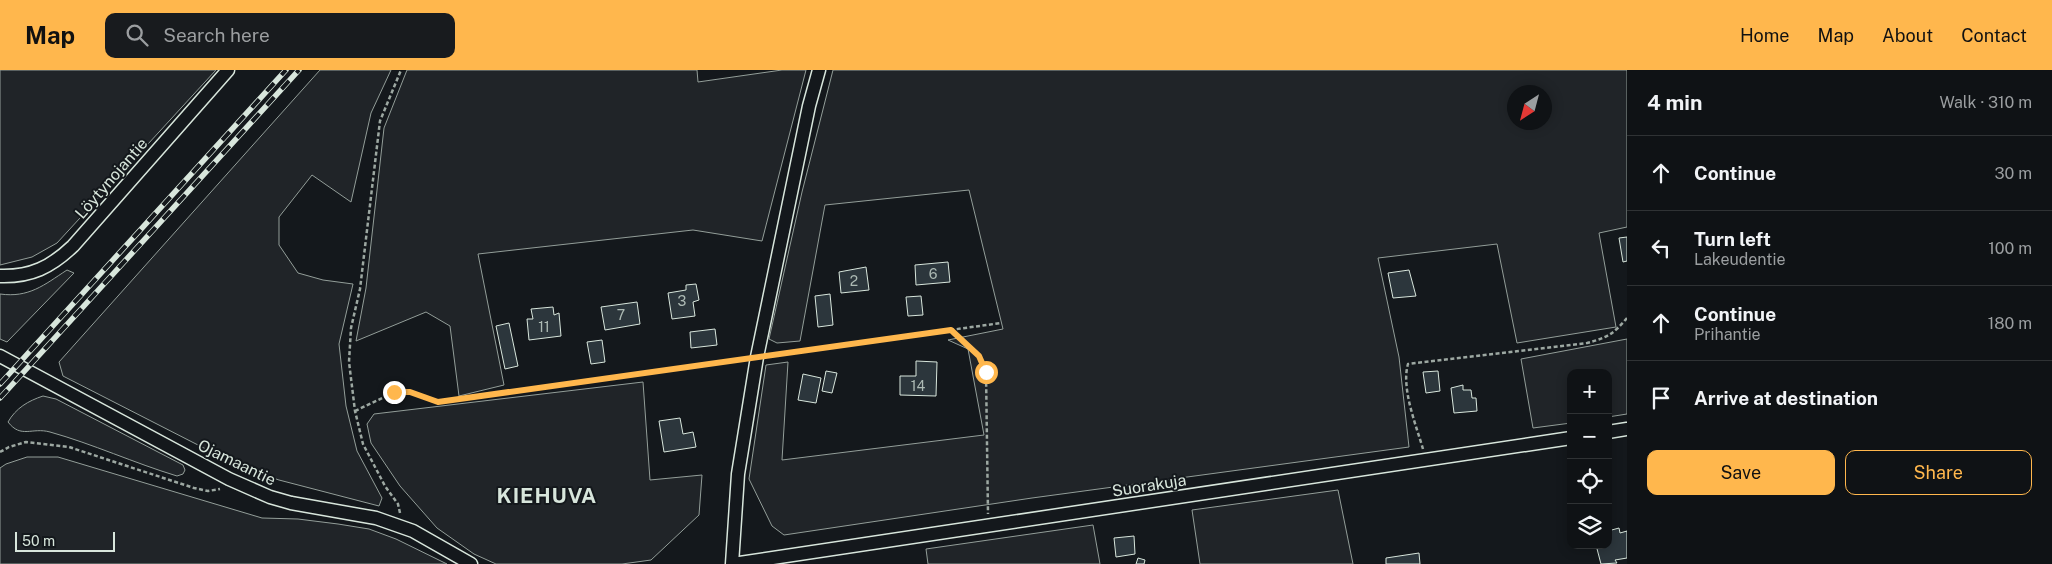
<!DOCTYPE html>
<html lang="en">
<head>
<meta charset="utf-8">
<style>
	:root { --surface:#0f1215; --page:#181b1e; --text:#f1f3f6; --muted:#9b9ea0; --line:#2f3234; --accent:#ffb74d }
	body { margin:0; font-family:"Public Sans",sans-serif; background:var(--page); color:var(--text) }
	.controls { position:absolute; right:15px; bottom:15px; display:grid; overflow:hidden; border-radius:10px; box-shadow:0 2px 12px #0003 }
	.controls button { width:45px; height:45px; display:grid; place-items:center; padding:0; border:0; border-bottom:1px solid var(--line); background:var(--surface); color:var(--text); font:25px sans-serif }
	.compass { position:absolute; left:1507px; top:15px; width:45px; height:45px; border-radius:50%; background:var(--surface); box-shadow:0 2px 12px #0003; rotate:216deg }
	.scale { position:absolute; left:15px; bottom:12px; width:100px; box-sizing:border-box; padding-left:5px; border:2px solid #d8e6dc; border-top:0; font-size:14px; line-height:18px; white-space:nowrap; color:#d8e6dc; -webkit-text-stroke:4px #14181c; paint-order:stroke }
	.stop { position:absolute; width:15px; height:15px; margin:-11px; border:4px solid #ffb74d; border-radius:50%; background:#fff }
	.stop.end { background:#ffb74d; border-color:#fff; box-shadow:0 1px 5px #0008 }
	.list { margin:0; padding:0; list-style:none }
	h2 { display:flex; justify-content:space-between; align-items:center; height:65px; margin:0; padding:0 20px; font-size:21px }
	h2 small { font-size:16px; font-weight:400; color:var(--muted) }
	.list li { display:grid; grid-template-columns:32px 1fr auto; gap:15px; align-items:center; box-sizing:border-box; height:75px; padding:0 20px; border-top:1px solid var(--line) }
	.list b { display:block; font-size:19px; white-space:nowrap }
	.list p { margin:0; font-size:16px; white-space:nowrap; color:var(--muted) }
	.list em { font-size:16px; font-style:normal; color:var(--muted) }
	.actions { display:flex; gap:10px; padding:15px 20px }
	.actions a { flex:1; padding:11px 0; border:1px solid var(--accent); border-radius:10px; text-align:center; font-size:18px; color:var(--accent) }
	.actions .main { background:var(--accent); color:#111 }
	.icon { flex:none; width:28px; height:28px; fill:none; stroke:currentColor; stroke-width:2; stroke-linecap:round; stroke-linejoin:round }
	.map { position:relative; flex:none; width:1627px; height:494px; overflow:hidden }
	header { display:flex; align-items:center; gap:30px; box-sizing:border-box; height:70px; padding:0 25px; background:var(--accent); color:#111 }
	header strong { font-size:24px }
	nav { display:flex; gap:28px; margin-inline-start:auto; font-size:18px }
	.search { width:350px; height:45px; background:var(--page); display:flex; align-items:center; gap:12px; box-sizing:border-box; padding:0 18px; border-radius:10px; color:var(--muted); font-size:19px }
	main { display:flex }
	aside { flex:1; background:var(--surface) }
	.map>svg:first-child { display:block }
	.green { fill:#202428; stroke:#939e99; fill-rule:evenodd }
	.building { fill:#2c363c; stroke:#d8e6dc }
	.lines { fill:none; stroke-linecap:round; stroke-linejoin:round }
	.minor-casing { stroke:#d8e6dc; stroke-width:15 }
	.path { stroke:#9da8a2; stroke-width:2.5; stroke-dasharray:4 2.5; stroke-linecap:butt }
	.minor { stroke:#14181c; stroke-width:12 }
	.rail-casing { stroke:#d8e6dc; stroke-width:5.5 }
	.rail { stroke:#14181c; stroke-width:4; stroke-dasharray:11; stroke-linecap:butt }
	.route { stroke:#ffb74d; stroke-width:6 }
	.labels { text-anchor:middle; stroke-width:4; stroke-linejoin:round; paint-order:stroke }
	.number-label { font-size:14px; fill:#adbab4 }
	.street-label { font-size:16px; fill:#d8e6dc; stroke:#14181c }
	.district-label { font-size:21px; font-weight:bold; letter-spacing:1px; fill:#d8e6dc; stroke:#14181c }
</style>
</head>
<body>
<header>
<strong>Map</strong>
<div class="search"><svg class="icon" aria-label="search" viewBox="0 0 24 24"><circle cx="10" cy="10" r="6"/><path d="M15 15l6 6"/></svg>Search here</div>
<nav><a>Home</a><a>Map</a><a>About</a><a>Contact</a></nav>
</header>
<main>
<div class="map">
<svg width="1627" height="494" viewBox="0 0 1627 494">
	<rect width="100%" height="100%" fill="#14181c"/>
	<path class="green" d="M 0,0 L 216,0 L 57,173 L 32,187 L 0,195 Z
		M 320,0 L 391,0 L 371,43 L 351,132 L 312,105 L 279,147 L 279,175 L 298,203 L 323,210 L 353,214 L 339,274 L 346,336 L 357,381 L 382,428 L 379,436 L 279,410 L 243,398 L 63,306 L 59,292 Z
		M 407,0 L 697,0 L 698,12 L 782,0 L 806,0 L 762,171 L 693,160 L 478,184 L 504,315 L 459,326 L 450,256 L 426,242 L 356,271 L 366,218 L 384,58 Z
		M 833,0 L 1627,0 L 1627,157 L 1599,163 L 1616,257 L 1517,273 L 1497,174 L 1378,188 L 1399,287 L 1409,377 L 1032,428 L 784,465 L 772,456 L 749,409 L 766,295 L 788,292 L 782,390 L 984,365 L 968,279 L 948,270 L 1003,259 L 969,120 L 825,135 L 800,271 L 777,273 L 769,269 L 802,122 ZM 1514,22 L 1544,22 L 1544,52 L 1514,52 Z
		M 67,200 L 74,203 L 7,272 L 0,269 L 0,224 C 29,228 44,215 67,200 Z
		M 1627,269 L 1627,344 L 1608,347 L 1608,303 L 1571,303 L 1571,353 L 1533,358 L 1521,289 Z
		M 643,312 L 650,410 L 702,405 L 699,445 L 651,490 L 622,494 L 496,494 L 474,484 L 437,458 L 400,416 L 371,373 L 367,354 L 374,344 Z
		M 43,326 L 56,329 L 183,395 L 185,400 L 183,404 L 177,406 C 134,393 93,374 50,362 C 32,357 21,369 8,352 C 16,338 28,331 43,326 Z
		M 27,387 L 58,387 L 262,448 L 298,449 L 338,454 L 369,459 L 396,469 L 447,494 L 0,494 L 0,398 L 6,394 Z
		M 1338,420 L 1353,494 L 1200,494 L 1192,440 Z
		M 1093,455 L 1100,494 L 928,494 L 926,479 Z"/>
	<path class="building" d="M 1627,167 L 1627,191 L 1623,192 L 1619,168 Z
		M 948,192 L 950,212 L 916,215 L 915,195 Z
		M 866,197 L 869,220 L 841,223 L 839,202 Z
		M 1409,200 L 1416,226 L 1393,228 L 1388,203 Z
		M 696,214 L 699,230 L 693,232 L 695,246 L 672,249 L 668,223 L 686,220 L 686,215 Z
		M 830,224 L 833,255 L 818,257 L 815,226 Z
		M 921,226 L 923,245 L 908,246 L 906,227 Z
		M 637,232 L 640,254 L 605,260 L 601,237 Z
		M 553,237 L 554,245 L 559,243 L 561,266 L 529,270 L 527,249 L 533,249 L 531,239 Z
		M 509,253 L 518,296 L 505,299 L 496,256 Z
		M 715,259 L 717,275 L 691,278 L 690,262 Z
		M 602,270 L 605,292 L 591,294 L 587,272 Z
		M 916,291 L 937,292 L 936,326 L 900,325 L 900,306 L 916,306 Z
		M 826,301 L 837,303 L 832,323 L 822,321 Z
		M 1438,301 L 1440,321 L 1426,323 L 1423,302 Z
		M 803,304 L 821,308 L 816,333 L 798,330 Z
		M 1463,315 L 1463,320 L 1471,320 L 1472,328 L 1476,328 L 1477,341 L 1454,343 L 1451,318 Z
		M 680,348 L 683,364 L 693,362 L 696,377 L 664,382 L 659,351 Z
		M 1619,458 L 1620,463 L 1627,461 L 1627,488 L 1615,490 L 1617,493 L 1601,494 L 1596,475 L 1608,475 L 1608,461 Z
		M 1134,466 L 1135,484 L 1116,487 L 1114,468 Z
		M 1419,483 L 1420,494 L 1386,494 L 1386,488 Z
		M 1138,488 L 1145,490 L 1144,494 L 1136,494 Z"/>
	<g class="lines">
		<g class="minor-casing">
			<path id="minor" d="M 0,206 C 31,207 51,197 73,176 L 228,0
				M 0,286 L 229,409 L 270,427 L 291,433 L 376,448 L 413,461 L 471,494
				M 1608,362 L 1627,359
				M 732,494 L 738,404 L 757,287 L 809,36 L 819,0
				M 733,494 L 1571,368"/>
		</g>
		<path class="path" d="M 952,261 L 979,286 L 986,302 L 988,444
			M 770,285 L 1001,253
			M 355,341 L 395,322 L 410,321 L 438,333 L 744,289
			M 1423,379 C 1416,355 1401,318 1408,294 L 1587,273 C 1609,267 1613,264 1627,248
			M 0,382 L 9,377 L 26,372 L 69,377 L 194,418 L 208,421 L 220,419
			M 400,443 L 398,434 L 385,416 L 363,374 L 355,341 L 349,292 L 351,258 L 360,219 L 380,51 L 401,0"/>
		<use href="#minor" class="minor"/>
		<g class="rail-casing">
			<path id="rail" d="M 0,314 L 286,0
				M 0,328 L 299,0"/>
		</g>
		<use href="#rail" class="rail"/>
	</g>
	<g class="lines">
		<path class="route" d="M 394,322 L 410,322 L 438,332 L 951,260 L 979,286 L 986,302"/>
	</g>
	<g class="labels">
		<g class="number-label">
			<text x="933" y="209">6</text>
			<text x="854" y="216">2</text>
			<text x="682" y="236">3</text>
			<text x="621" y="250">7</text>
			<text x="544" y="262">11</text>
			<text x="918" y="321">14</text>
		</g>
		<g class="street-label">
			<text transform="translate(111 108) rotate(-49)" y="6">Löytynojantie</text>
			<text transform="translate(237 392) rotate(26)" y="6">Ojamaantie</text>
			<text transform="translate(1149 415) rotate(-9)" y="6">Suorakuja</text>
		</g>
		<g class="district-label">
			<text x="547" y="433">KIEHUVA</text>
		</g>
	</g>
</svg>
<div class="controls">
<button>+</button>
<button>−</button>
<button><svg class="icon" aria-label="locate" viewBox="0 0 24 24"><circle cx="12" cy="12" r="6"/><path d="M12 2v4M12 18v4M2 12h4M18 12h4"/></svg></button>
<button><svg class="icon" aria-label="layers" viewBox="0 0 24 24"><path d="M12 4l9 5-9 5-9-5zM3 14l9 5 9-5"/></svg></button>
</div>
<svg class="compass" viewBox="-18 -18 36 36"><path d="M0-13l5 13h-10z" fill="#e53935"/><path d="M0 13l5-13h-10z" fill="#9b9ea0"/></svg>
<div class="scale">50 m</div>
<div class="stop" style="left:986px;top:302px"></div>
<div class="stop end" style="left:394px;top:322px"></div>
</div>
<aside>
<h2>4 min<small>Walk · 310 m</small></h2>
<ul class="list">
<li><svg class="icon" aria-label="ahead" viewBox="0 0 24 24"><path d="M12 20V5M6 11l6-6 6 6"/></svg><div><b>Continue</b></div><em>30 m</em></li>
<li><svg class="icon" aria-label="left" viewBox="0 0 24 24"><path d="M17 20v-9H6M10 6l-5 5 5 5"/></svg><div><b>Turn left</b><p>Lakeudentie</p></div><em>100 m</em></li>
<li><svg class="icon" aria-label="ahead" viewBox="0 0 24 24"><path d="M12 20V5M6 11l6-6 6 6"/></svg><div><b>Continue</b><p>Prihantie</p></div><em>180 m</em></li>
<li><svg class="icon" aria-label="arrive" viewBox="0 0 24 24"><path d="M6 21V4h12l-3 4 3 4H6"/></svg><div><b>Arrive at destination</b></div></li>
</ul>
<div class="actions"><a class="main">Save</a><a>Share</a></div>
</aside>
</main>
</body>
</html>
